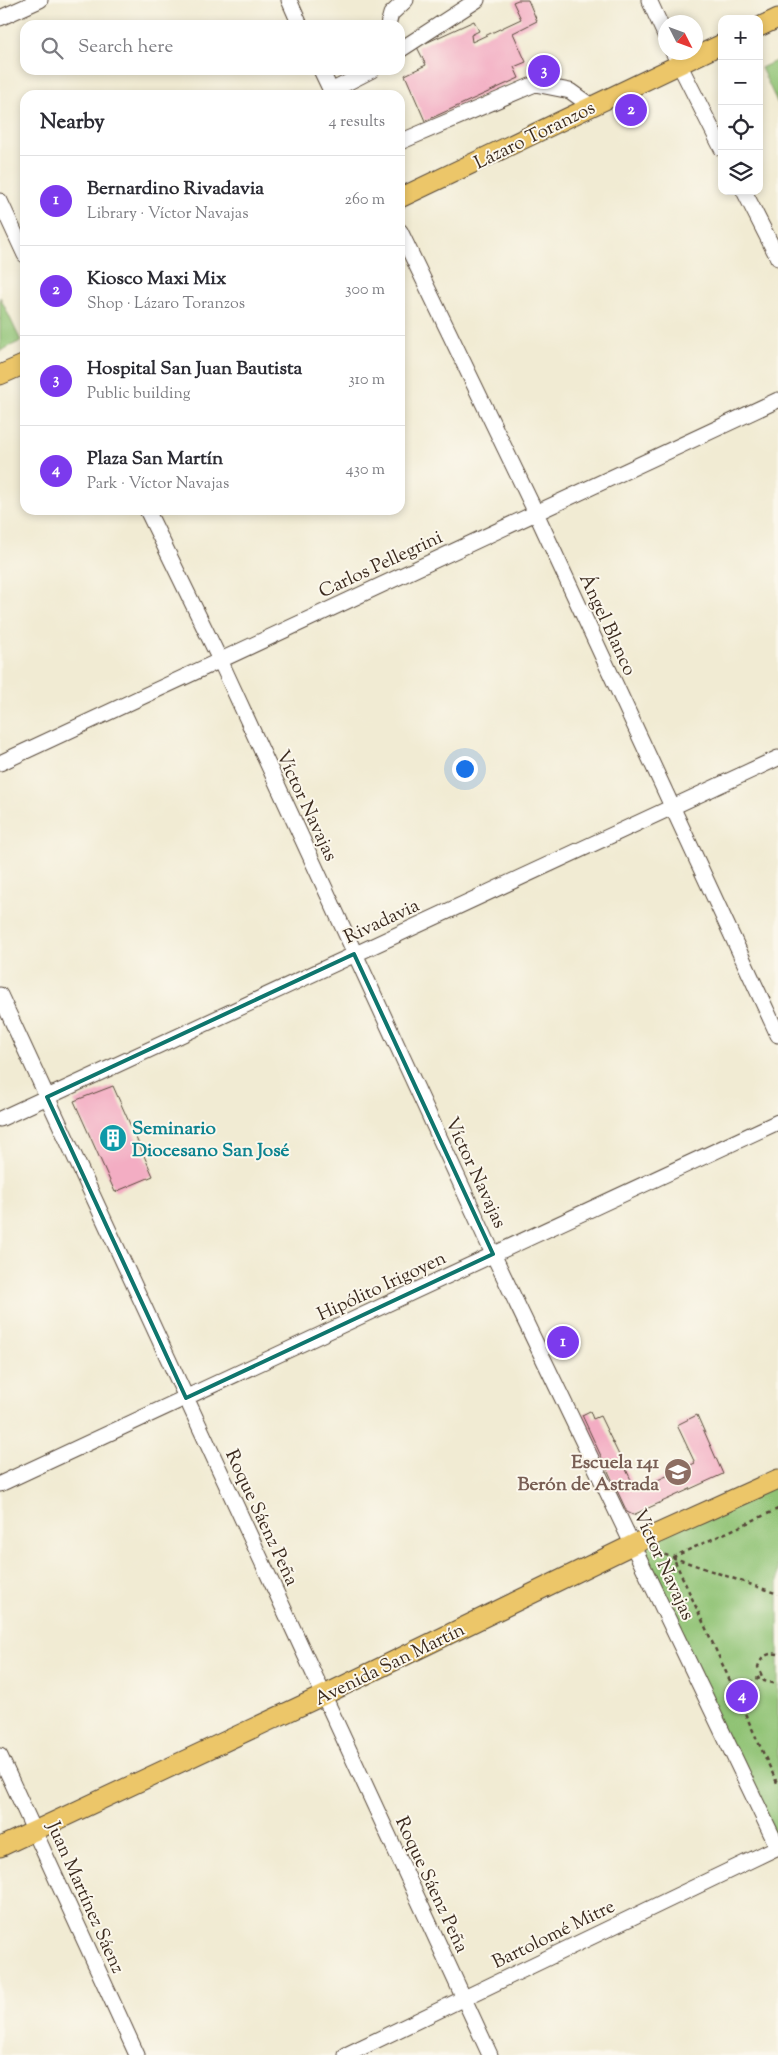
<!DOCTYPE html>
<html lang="en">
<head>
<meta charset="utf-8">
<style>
	:root { --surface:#fff; --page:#f2f2f3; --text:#2b2b33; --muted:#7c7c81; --line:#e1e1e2; --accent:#7c3aed }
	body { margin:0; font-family:"Sorts Mill Goudy",serif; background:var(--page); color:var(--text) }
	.controls { position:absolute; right:15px; top:15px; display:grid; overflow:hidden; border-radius:10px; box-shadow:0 2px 8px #0003 }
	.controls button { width:45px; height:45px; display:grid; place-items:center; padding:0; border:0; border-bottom:1px solid var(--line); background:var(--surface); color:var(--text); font:25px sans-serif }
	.compass { position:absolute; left:658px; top:15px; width:45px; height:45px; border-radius:50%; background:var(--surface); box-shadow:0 2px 8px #0003; rotate:132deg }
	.you { position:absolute; left:464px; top:768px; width:18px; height:18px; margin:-12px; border:4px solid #fff; border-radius:50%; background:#1a73e8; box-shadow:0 0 0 8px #1a73e833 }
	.badge { display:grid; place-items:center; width:32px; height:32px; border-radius:50%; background:var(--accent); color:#fff; font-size:16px; font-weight:700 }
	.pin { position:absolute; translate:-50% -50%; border:2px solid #fff; box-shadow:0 1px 5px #0006 }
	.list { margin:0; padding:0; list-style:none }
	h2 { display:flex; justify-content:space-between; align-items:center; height:65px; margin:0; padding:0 20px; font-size:21px }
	h2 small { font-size:16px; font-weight:400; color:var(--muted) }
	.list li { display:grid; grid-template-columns:32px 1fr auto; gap:15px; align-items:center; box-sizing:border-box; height:90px; padding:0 20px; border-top:1px solid var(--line) }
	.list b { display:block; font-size:19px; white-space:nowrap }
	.list p { margin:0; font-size:16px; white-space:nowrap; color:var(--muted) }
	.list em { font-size:16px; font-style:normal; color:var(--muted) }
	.icon { flex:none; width:28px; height:28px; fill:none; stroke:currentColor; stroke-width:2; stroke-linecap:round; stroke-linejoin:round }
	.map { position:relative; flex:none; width:778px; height:2055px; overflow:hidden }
	.search { position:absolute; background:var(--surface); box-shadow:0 2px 8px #0003; left:20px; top:20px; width:385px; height:55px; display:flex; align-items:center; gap:12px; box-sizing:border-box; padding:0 18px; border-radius:15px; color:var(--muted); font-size:19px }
	.panel { position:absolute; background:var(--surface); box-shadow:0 2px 8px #0003; left:20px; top:90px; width:385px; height:425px; border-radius:15px }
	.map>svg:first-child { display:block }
	.green { fill:#90c374; stroke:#667649 }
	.building { fill:#f3adc3 }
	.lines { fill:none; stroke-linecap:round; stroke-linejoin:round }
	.minor-casing { stroke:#564739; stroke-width:17 }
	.major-casing { stroke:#564739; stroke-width:21 }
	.path { stroke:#564739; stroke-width:2.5; stroke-dasharray:4 4; stroke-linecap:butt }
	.minor { stroke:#fff; stroke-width:15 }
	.major { stroke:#ecc669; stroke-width:19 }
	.marked { fill:none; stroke:#0f766e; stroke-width:4; stroke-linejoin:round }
	.labels { text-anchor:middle; stroke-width:4; stroke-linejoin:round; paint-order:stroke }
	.street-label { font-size:19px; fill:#3b2a1e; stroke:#fbf7ec }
	.culture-label { font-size:19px; font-weight:bold; fill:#0d838f; stroke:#fbf7ec; text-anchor:start }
	.education-label { font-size:19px; font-weight:bold; fill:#785e54; stroke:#fbf7ec; text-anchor:end }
</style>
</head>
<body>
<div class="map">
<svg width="778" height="2055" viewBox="0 0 778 2055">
	<rect width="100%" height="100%" fill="#fbf7ec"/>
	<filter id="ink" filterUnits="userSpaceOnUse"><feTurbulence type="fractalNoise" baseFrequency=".02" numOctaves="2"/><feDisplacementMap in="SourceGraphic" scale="10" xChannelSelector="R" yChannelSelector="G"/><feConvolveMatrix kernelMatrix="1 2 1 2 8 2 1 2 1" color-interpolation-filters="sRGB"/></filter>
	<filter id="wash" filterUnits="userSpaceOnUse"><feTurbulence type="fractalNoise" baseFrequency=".0096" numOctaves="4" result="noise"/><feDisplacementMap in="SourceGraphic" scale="20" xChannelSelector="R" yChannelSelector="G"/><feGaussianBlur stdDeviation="1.12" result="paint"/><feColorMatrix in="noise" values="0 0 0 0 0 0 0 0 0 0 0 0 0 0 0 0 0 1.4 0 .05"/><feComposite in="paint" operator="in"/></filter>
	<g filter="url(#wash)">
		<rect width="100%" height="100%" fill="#f1ebd3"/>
		<path class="green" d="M 778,60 L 778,104 L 761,68 Z
			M 0,297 L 21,341 L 0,351 Z
			M 778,1479 L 778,1848 L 634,1544 Z"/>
		<g id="blocks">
			<path class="building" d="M 518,0 L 528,0 L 537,21 L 513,33 L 526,62 L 514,67 L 519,78 L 425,121 L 405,75 L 426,65 L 417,47 L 474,21 L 479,31 L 471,35 L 472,42 L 521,19 L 513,2 Z
				M 113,1086 L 153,1176 L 115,1192 L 74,1101 Z
				M 590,1411 L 593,1419 L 600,1416 L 636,1490 L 695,1463 L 677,1425 L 697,1415 L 723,1474 L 633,1515 L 627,1512 L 582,1415 Z"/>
		</g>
	</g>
	<g filter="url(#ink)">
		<use href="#blocks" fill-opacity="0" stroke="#564739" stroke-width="1"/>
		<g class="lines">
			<g class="minor-casing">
				<path id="minor" d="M 289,0 L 300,25
					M 649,0 L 666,37
					M 0,18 L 40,0
					M 388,25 L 391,14 L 406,0
					M 400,50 L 477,0
					M 673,52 L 722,149
					M 321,70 L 333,95
					M 331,91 L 372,70
					M 400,142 L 535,84 L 570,91 L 591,106
					M 744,191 L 778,258
					M 0,201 L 25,255
					M 400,231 L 536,513 L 778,1035
					M 147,510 L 220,660 L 493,1254 L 778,1848
					M 0,763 L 778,400
					M 0,995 L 490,2055
					M 0,1119 L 778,758
					M 0,1484 L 778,1122
					M 0,1756 L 137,2055
					M 346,2055 L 778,1847"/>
			</g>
			<g class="major-casing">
				<path id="major" d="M 759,27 L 778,18
					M 400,198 L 722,44
					M 0,375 L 25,364
					M 0,1847 L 324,1695 L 634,1544 L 778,1479"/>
			</g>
			<path class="path" d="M 778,1509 L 673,1557 L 778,1785
				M 657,1552 L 778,1594
				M 778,1654 C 768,1652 761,1657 758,1667 L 764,1681 L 778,1684
				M 735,1690 L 760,1677"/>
			<use href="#minor" class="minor"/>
			<use href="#major" class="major"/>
		</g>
	</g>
	<path class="marked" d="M 354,954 L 493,1254 L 186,1398 L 47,1097 Z"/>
	<defs>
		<g id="building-disc" transform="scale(1.4375)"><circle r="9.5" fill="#0f9aa8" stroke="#fbf7ec"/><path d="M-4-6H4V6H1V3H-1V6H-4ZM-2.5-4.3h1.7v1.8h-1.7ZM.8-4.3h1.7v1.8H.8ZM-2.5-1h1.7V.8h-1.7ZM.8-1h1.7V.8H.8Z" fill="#fff"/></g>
		<g id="school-disc" transform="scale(1.4375)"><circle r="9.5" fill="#8d6e63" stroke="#fbf7ec"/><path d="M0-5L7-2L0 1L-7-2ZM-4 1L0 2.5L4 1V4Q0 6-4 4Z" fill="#fff"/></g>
	</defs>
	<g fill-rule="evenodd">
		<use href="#building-disc" x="113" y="1138"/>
		<use href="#school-disc" x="678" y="1472"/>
	</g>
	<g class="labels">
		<g class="street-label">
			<text transform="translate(534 134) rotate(-26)" y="7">Lázaro Toranzos</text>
			<text transform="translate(380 563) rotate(-25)" y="7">Carlos Pellegrini</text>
			<text transform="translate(609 624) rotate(65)" y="7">Ángel Blanco</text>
			<text transform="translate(308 805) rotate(65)" y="7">Víctor Navajas</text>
			<text transform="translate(381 920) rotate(-25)" y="7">Rivadavia</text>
			<text transform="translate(477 1172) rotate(65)" y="7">Víctor Navajas</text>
			<text transform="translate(381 1285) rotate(-25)" y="7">Hipólito Irigoyen</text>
			<text transform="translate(263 1517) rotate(65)" y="7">Roque Sáenz Peña</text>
			<text transform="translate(665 1564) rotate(65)" y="7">Víctor Navajas</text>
			<text transform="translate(389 1663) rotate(-26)" y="7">Avenida San Martín</text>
			<text transform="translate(433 1884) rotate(65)" y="7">Roque Sáenz Peña</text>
			<text transform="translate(87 1897) rotate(66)" y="7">Juan Martínez Sáenz</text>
			<text transform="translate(553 1933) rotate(-26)" y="7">Bartolomé Mitre</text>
		</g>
		<g class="culture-label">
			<text x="132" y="1134">Seminario<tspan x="132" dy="22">Diocesano San José</tspan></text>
		</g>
		<g class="education-label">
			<text x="659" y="1468">Escuela 141<tspan x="659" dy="22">Berón de Astrada</tspan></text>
		</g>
	</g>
</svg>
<div class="controls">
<button>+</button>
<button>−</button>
<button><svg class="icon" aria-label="locate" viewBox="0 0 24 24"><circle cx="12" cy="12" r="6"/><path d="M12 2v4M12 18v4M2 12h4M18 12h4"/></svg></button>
<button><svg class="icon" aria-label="layers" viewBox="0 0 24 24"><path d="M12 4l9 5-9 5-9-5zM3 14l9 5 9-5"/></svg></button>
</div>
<svg class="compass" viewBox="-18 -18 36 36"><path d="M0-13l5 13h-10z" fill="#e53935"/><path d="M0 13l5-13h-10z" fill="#7c7c81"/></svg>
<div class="you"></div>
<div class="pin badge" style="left:563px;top:1342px">1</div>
<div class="pin badge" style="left:631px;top:110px">2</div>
<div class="pin badge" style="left:544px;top:71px">3</div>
<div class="pin badge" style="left:742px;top:1696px">4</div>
<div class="search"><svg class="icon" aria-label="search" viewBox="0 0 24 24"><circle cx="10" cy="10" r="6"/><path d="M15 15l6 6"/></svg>Search here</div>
<section class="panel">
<h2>Nearby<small>4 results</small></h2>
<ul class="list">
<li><span class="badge">1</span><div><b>Bernardino Rivadavia</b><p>Library · Víctor Navajas</p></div><em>260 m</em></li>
<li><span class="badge">2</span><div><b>Kiosco Maxi Mix</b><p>Shop · Lázaro Toranzos</p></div><em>300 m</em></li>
<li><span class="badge">3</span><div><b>Hospital San Juan Bautista</b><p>Public building</p></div><em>310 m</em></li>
<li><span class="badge">4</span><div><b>Plaza San Martín</b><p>Park · Víctor Navajas</p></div><em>430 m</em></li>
</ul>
</section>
</div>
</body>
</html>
